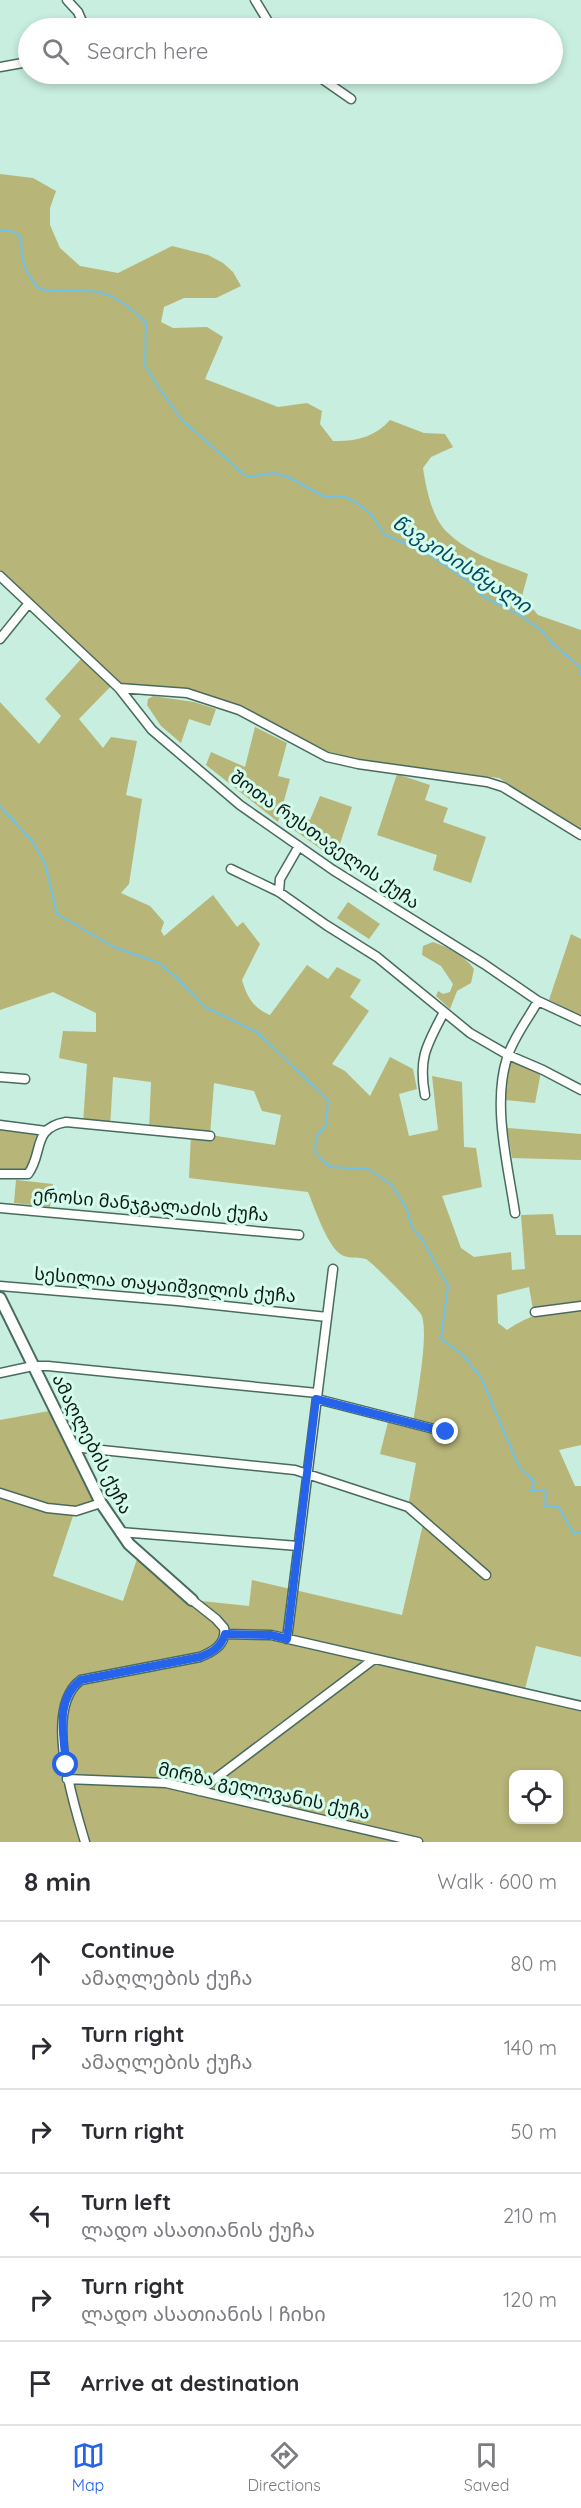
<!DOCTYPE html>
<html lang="en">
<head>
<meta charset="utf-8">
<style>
	:root { --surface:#fff; --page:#f7f7f7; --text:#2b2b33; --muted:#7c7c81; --line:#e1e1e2; --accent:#2563eb }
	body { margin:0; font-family:Quicksand,"Noto Sans Georgian",sans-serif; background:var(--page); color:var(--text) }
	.controls { position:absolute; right:18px; bottom:18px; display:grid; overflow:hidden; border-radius:12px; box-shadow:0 3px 9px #0003 }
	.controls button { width:54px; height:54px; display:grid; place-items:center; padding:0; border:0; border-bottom:2px solid var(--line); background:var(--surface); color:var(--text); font:30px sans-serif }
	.stop { position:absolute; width:18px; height:18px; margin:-14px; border:4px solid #2563eb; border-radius:50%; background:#fff }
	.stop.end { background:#2563eb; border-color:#fff; box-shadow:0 2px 6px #0008 }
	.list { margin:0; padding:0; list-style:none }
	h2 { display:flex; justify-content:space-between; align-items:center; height:78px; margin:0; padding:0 24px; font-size:26px }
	h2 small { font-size:20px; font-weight:400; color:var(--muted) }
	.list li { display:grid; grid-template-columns:39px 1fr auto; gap:18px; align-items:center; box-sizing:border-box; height:84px; padding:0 24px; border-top:2px solid var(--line) }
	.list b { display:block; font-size:22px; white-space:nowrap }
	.list p { margin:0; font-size:20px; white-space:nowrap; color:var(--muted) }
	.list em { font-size:20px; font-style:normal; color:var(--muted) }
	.icon { flex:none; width:33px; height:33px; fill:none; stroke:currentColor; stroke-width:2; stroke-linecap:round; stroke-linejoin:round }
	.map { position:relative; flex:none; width:581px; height:1842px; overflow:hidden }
	.search { position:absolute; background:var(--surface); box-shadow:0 3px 9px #0003; left:18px; right:18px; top:18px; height:66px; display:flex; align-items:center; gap:15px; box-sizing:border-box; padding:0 21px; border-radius:33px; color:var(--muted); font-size:22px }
	.sheet { height:582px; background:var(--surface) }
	nav { display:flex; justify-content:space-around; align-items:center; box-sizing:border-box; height:84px; border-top:2px solid var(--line); background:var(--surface); font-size:16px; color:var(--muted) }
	nav a { display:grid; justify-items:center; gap:3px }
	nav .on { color:var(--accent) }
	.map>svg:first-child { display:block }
	.green { fill:#b7b578; fill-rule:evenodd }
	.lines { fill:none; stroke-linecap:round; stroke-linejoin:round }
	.stream { stroke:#6fc2ea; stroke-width:2 }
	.minor-casing { stroke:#496b5e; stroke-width:11 }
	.tertiary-casing { stroke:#496b5e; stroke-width:14 }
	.minor { stroke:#fff; stroke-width:8 }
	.tertiary { stroke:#fff; stroke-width:10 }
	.route { stroke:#2563eb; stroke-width:8 }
	.labels { text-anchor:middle; stroke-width:6; stroke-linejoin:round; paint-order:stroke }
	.street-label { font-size:18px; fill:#0d1b16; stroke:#d4fbeb }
	.water-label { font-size:20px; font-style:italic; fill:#004a64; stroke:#d4fbeb }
</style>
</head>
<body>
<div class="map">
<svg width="581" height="1842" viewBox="0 0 581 1842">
	<rect width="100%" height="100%" fill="#c7eede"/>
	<path class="green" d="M 0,174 L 33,178 L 56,191 L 50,208 L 50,225 L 60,248 L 80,266 L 118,273 L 172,246 L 208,255 L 223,263 L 233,272 L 241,286 L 216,298 L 184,298 L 164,307 L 161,322 L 173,328 L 207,327 L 223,337 L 205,379 L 278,407 L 307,403 L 322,411 L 320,424 L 333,441 C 355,442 375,437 390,420 L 424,433 L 445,434 L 453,447 L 431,457 L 423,468 C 426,488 432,519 448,533 C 469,554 501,563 528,574 L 522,596 L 538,615 L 581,630 L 581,829 L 499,778 L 361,761 L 319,749 L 189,691 L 121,683 L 0,570 Z
		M 82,658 L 112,685 L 79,719 L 103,748 L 111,737 L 137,741 L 126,795 L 142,799 L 129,884 L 121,893 L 150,906 L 164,922 L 161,931 L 164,936 L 213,895 L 237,927 L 243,922 L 260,944 L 242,980 C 247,997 253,1008 270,1015 L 307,965 L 328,979 L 337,967 L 361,980 L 350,997 L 369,1011 L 332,1064 L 345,1071 L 370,1096 L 390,1057 L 413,1069 L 417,1089 L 399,1094 L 409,1136 L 438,1130 L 432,1076 L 462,1082 L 464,1147 L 476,1148 L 482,1187 L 442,1196 L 461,1248 L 474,1257 L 511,1252 L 512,1270 L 525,1269 L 521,1215 L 553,1214 L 556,1235 L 581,1235 L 581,1302 L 562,1303 L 533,1309 L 529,1287 L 497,1295 L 498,1323 L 507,1330 C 529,1314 554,1308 581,1309 L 581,1445 L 559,1450 L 575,1486 L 581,1486 L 581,1657 L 536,1646 L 524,1693 L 581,1706 L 581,1842 L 0,1842 L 0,1420 L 49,1411 L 95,1501 L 76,1507 L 53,1576 L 123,1601 L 139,1553 L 192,1600 L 249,1606 L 252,1580 L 402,1615 L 424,1520 L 408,1507 L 416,1463 L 380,1454 L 389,1418 L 413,1423 C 416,1402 430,1331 421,1314 C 417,1308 372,1262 366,1259 C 356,1256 348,1260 339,1253 C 326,1242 315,1209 308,1192 L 189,1178 L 191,1134 L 149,1131 L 151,1082 L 113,1077 L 110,1128 L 83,1124 L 87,1064 L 59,1058 L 63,1031 L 96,1032 L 96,1013 L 53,992 L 0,1010 L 0,702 L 39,744 L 61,716 L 45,699 ZM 214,1083 L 254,1091 L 262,1111 L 281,1115 L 275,1145 L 210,1135 ZM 514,1774 L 558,1774 L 558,1820 L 514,1820 Z
		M 153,696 L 194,702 L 216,709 L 210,726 L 189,719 L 181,743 L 161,726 L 147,705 L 148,699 Z
		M 255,727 L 287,743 L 278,776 L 290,779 L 278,822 L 206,765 L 211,752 L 245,767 Z
		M 397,774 L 430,785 L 425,800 L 448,808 L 443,822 L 486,837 L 471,883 L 433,870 L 437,855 L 377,835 Z
		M 320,796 L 352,807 L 335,859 L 291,828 L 292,816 L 310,820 Z
		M 348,902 L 380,924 L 369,939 L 337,918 Z
		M 571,934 L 581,939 L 581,1016 L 549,1000 Z
		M 433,942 C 449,948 464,955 474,969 L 471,983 L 457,991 L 450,1009 L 436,996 L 438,991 L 443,994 L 450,992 L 453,984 L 441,966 L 422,955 L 423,946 Z
		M 510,1059 L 541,1072 L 535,1103 L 505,1100 Z
		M 0,1125 L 46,1131 L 31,1169 L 0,1174 Z
		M 507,1128 L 581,1134 L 581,1160 L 512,1158 Z
		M 16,1180 L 53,1184 L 50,1207 L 14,1203 Z"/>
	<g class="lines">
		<path class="stream" d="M 0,231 L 12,231 L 21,237 C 21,261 24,271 39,289 C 57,292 73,290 90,291 C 113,292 131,308 146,323 L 145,365 L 159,388 L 182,420 L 247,477 L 274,473 L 288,477 L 325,497 L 345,497 L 357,503 L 372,515 L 384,534 L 430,555 L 471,583 L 484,597 L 520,615 L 541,630 L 553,644 L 580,667 L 581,674
			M 0,806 L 32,841 L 45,863 L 57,914 L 114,947 L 159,963 L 176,977 L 205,1007 L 257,1032 L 328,1100 L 326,1125 L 316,1137 L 315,1153 L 330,1167 L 368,1169 L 391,1184 L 407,1209 L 412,1228 L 422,1239 L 448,1286 L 441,1339 L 462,1354 L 481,1377 L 516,1460 L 520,1468 L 534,1481 L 531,1491 L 546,1491 L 545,1506 L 558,1506 L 574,1534 L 581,1532"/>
		<g class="minor-casing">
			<path id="minor" d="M 67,0 L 78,12 L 85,28
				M 255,0 L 272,28
				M 0,67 L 28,62
				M 315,74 L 351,99
				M 0,576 L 119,688 L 152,730 L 240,805 L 333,870 L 484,964 L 538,1001 L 581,1021
				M 0,639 L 29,603
				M 119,688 L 187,693 L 239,710 L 327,757 L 358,764 L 487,782 L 503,787 L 581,835
				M 231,869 L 279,892 L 326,925 L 377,957 L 470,1033 L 508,1055 L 543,1070 L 581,1090
				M 279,892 L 280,879 L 299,846
				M 0,1077 L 25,1079
				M 425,1095 C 418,1057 427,1045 444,1012
				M 0,1125 L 46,1131
				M 0,1174 L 28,1174 C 44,1153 31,1128 66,1122 L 210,1136
				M 0,1208 L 299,1235
				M 515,1213 C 508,1165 492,1105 507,1058 C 513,1038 528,1019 538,1001
				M 0,1286 L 178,1301 L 327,1317
				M 535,1312 L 581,1306
				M 0,1373 L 33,1366 L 48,1366 L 317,1393
				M 317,1399 L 446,1432
				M 73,1447 L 295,1470 L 408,1507 L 486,1575
				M 0,1493 L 47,1508 L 76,1511 L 101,1503
				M 120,1532 L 298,1546
				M 225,1634 L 271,1635 L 581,1706
				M 287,1639 L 333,1269
				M 67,1779 L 166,1783 L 418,1842
				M 199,1791 L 374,1659
				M 85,1842 C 74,1804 42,1708 81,1680 L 200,1657 C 212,1652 227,1645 224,1628 L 216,1619 L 192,1600"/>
		</g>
		<g class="tertiary-casing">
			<path id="tertiary" d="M 0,1298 L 101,1503 L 129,1544 L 192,1600"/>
		</g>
		<use href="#minor" class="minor"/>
		<use href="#tertiary" class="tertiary"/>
	</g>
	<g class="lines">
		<path class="route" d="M 66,1765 C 64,1736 54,1700 81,1680 L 200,1657 C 212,1652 221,1648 225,1634 L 271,1635 L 287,1639 L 316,1399 L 446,1432"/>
	</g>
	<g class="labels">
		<g class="street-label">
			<text transform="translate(325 840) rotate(35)" y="6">შოთა რუსთაველის ქუჩა</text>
			<text transform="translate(151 1205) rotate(5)" y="6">ეროსი მანჯგალაძის ქუჩა</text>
			<text transform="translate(165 1285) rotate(5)" y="6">სესილია თაყაიშვილის ქუჩა</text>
			<text transform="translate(92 1444) rotate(63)" y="6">ამაღლების ქუჩა</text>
			<text transform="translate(264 1791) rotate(12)" y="6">მირზა გელოვანის ქუჩა</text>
		</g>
		<g class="water-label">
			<text transform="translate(462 564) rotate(33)" y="7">წავკისისწყალი</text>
		</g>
	</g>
</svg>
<div class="controls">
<button><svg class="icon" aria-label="locate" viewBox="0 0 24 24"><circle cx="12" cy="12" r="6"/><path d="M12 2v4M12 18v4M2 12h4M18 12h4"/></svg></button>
</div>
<div class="stop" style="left:66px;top:1765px"></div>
<div class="stop end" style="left:446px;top:1432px"></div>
<div class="search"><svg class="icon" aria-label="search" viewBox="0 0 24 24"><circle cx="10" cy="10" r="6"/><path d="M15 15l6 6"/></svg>Search here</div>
</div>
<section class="sheet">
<h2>8 min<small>Walk · 600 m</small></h2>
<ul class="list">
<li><svg class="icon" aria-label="ahead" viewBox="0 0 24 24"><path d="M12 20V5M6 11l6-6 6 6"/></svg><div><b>Continue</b><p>ამაღლების ქუჩა</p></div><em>80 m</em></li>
<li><svg class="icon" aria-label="right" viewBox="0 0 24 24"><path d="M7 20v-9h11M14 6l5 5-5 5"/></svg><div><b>Turn right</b><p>ამაღლების ქუჩა</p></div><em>140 m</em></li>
<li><svg class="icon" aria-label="right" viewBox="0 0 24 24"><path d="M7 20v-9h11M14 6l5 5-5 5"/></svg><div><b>Turn right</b></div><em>50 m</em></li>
<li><svg class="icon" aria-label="left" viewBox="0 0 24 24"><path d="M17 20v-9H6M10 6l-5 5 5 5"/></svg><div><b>Turn left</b><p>ლადო ასათიანის ქუჩა</p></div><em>210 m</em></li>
<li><svg class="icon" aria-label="right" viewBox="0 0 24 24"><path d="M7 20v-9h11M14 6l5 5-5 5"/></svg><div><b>Turn right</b><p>ლადო ასათიანის I ჩიხი</p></div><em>120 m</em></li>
<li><svg class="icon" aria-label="arrive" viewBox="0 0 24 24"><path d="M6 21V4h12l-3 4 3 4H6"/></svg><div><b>Arrive at destination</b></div></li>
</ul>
</section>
<nav>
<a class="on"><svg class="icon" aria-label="map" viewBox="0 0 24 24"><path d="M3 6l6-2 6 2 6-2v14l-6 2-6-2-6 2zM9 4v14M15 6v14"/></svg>Map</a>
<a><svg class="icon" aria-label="directions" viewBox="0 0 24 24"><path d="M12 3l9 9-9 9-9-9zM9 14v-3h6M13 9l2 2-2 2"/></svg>Directions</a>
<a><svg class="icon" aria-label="saved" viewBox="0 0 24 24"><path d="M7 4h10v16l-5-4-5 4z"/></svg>Saved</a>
</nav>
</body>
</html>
